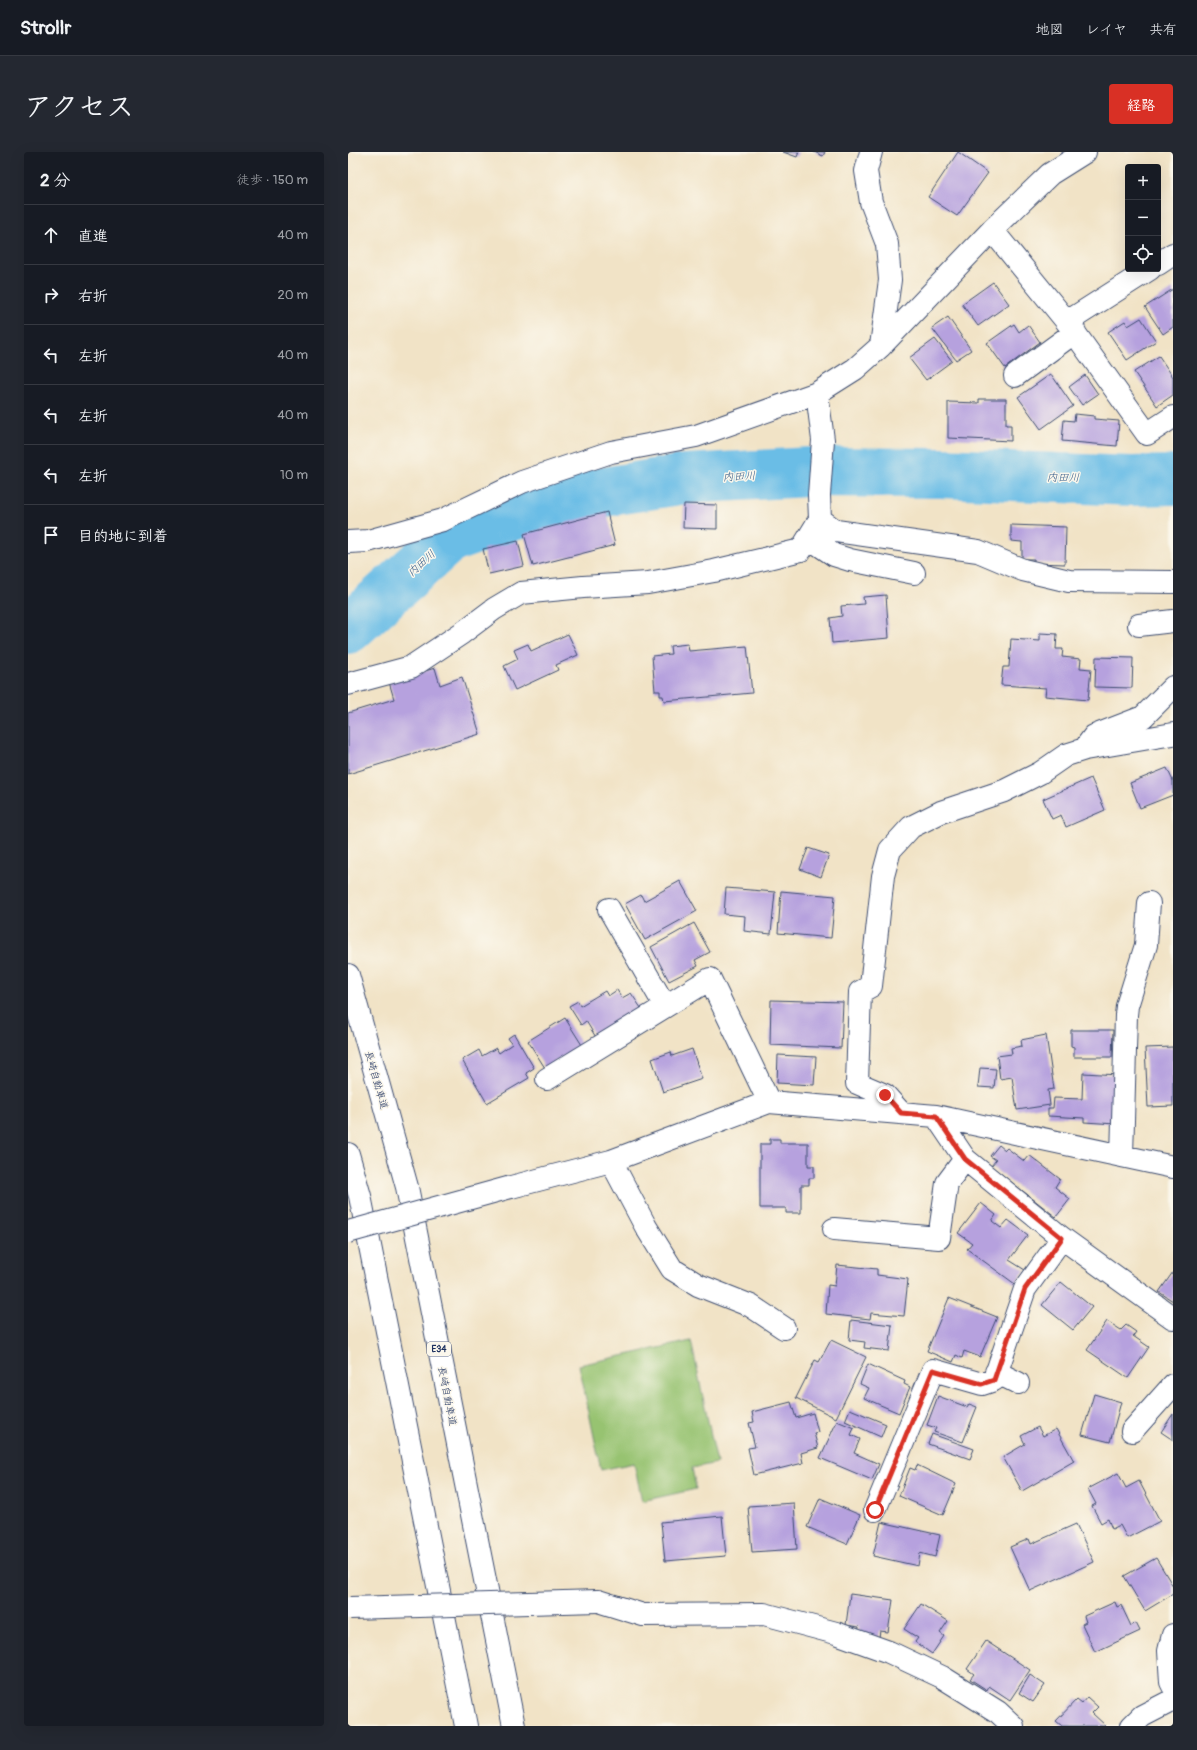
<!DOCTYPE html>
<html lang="ja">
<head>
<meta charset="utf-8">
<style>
	:root { --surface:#171b24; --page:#242831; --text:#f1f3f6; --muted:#9ea1a6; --line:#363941; --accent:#d93025 }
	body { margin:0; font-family:Pangolin,"Klee One",sans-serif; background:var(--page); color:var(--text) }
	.controls { position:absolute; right:12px; top:12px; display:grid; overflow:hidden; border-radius:4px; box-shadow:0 4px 16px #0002 }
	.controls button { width:36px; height:36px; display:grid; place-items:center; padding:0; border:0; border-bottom:1px solid var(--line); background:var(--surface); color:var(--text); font:20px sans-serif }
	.stop { position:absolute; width:12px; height:12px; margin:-9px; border:3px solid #d93025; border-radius:50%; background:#fff }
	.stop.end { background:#d93025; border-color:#fff; box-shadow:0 1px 4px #0008 }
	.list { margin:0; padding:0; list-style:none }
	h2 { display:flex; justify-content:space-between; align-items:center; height:52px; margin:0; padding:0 16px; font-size:17px }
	h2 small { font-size:13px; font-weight:400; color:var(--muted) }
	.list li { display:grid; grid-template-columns:26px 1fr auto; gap:12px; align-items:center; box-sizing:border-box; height:60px; padding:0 16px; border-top:1px solid var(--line) }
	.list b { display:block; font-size:15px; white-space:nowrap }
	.list em { font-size:13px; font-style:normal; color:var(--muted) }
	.icon { flex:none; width:22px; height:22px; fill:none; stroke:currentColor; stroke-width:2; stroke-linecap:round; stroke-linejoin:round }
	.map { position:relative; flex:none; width:825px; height:1574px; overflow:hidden; border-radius:4px }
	header { display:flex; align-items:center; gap:24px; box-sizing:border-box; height:56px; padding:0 20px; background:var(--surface); border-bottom:1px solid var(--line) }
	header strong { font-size:19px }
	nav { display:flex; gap:22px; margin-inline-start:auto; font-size:14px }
	.intro { display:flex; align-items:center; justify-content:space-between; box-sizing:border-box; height:96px; padding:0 24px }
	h1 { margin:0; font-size:28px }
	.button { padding:10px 18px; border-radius:4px; background:var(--accent); color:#fff; font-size:14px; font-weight:700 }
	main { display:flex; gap:24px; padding:0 24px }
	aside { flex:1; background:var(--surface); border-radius:4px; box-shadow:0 4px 16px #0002 }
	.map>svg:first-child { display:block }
	.green { fill:#97c371; stroke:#597968 }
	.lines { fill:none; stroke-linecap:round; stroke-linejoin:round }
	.river { stroke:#6abde6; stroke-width:50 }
	.building { fill:#b6a1de }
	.minor-casing { stroke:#3b4a6e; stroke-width:24 }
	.highway-casing { stroke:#3b4a6e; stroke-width:24 }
	.minor { stroke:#fff; stroke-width:22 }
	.highway { stroke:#fff; stroke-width:22 }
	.minor-bridge-casing { stroke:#3b4a6e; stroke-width:24; stroke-linecap:butt }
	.minor-bridge { stroke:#fff; stroke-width:22 }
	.route { stroke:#d93025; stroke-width:5 }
	.labels { text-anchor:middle; stroke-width:3; stroke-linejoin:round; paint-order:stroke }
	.shield { fill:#fbf7ec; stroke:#5e6b89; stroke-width:1 }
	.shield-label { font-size:9px; font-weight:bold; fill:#1b2f5e }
	.street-label { font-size:10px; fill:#1b2f5e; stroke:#fbf7ec }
	.water-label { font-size:11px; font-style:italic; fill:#335a87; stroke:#fbf7ec }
</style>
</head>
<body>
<header>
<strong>Strollr</strong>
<nav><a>地図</a><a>レイヤ</a><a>共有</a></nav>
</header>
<div class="intro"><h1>アクセス</h1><a class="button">経路</a></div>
<main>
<aside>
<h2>2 分<small>徒歩 · 150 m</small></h2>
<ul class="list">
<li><svg class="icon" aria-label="ahead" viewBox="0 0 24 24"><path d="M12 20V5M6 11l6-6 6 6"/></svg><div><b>直進</b></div><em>40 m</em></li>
<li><svg class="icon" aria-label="right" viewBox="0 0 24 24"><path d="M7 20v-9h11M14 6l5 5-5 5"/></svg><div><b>右折</b></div><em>20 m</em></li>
<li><svg class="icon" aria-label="left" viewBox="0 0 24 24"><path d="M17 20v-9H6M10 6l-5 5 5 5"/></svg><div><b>左折</b></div><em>40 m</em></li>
<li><svg class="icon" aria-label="left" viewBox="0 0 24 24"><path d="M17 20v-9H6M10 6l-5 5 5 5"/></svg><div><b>左折</b></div><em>40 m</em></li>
<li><svg class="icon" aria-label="left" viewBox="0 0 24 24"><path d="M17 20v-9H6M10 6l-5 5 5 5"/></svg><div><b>左折</b></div><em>10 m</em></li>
<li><svg class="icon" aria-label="arrive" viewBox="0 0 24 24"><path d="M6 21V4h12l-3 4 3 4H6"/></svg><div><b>目的地に到着</b></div></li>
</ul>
</aside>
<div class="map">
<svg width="825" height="1574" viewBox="0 0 825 1574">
	<rect width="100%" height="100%" fill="#fbf7ec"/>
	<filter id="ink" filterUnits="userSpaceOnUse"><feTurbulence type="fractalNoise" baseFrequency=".025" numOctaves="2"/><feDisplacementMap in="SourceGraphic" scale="8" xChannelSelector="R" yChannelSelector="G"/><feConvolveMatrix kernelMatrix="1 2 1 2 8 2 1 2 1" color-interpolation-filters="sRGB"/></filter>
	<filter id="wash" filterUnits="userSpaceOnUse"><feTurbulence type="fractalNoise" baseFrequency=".012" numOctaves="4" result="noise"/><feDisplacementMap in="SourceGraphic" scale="16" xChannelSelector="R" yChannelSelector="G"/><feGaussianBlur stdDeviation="0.9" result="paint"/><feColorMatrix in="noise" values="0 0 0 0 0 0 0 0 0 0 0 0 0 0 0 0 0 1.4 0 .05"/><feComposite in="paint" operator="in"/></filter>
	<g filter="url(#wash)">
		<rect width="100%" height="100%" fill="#f1e3c6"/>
		<path class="green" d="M 343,1189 L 369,1311 L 344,1316 L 348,1337 L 294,1349 L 286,1311 L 253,1318 L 231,1213 Z"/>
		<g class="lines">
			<path class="river" d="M 0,477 L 100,387 L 212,347 L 337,327 L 462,320 L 593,321 L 784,329 L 825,328"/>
		</g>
		<g id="blocks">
			<path class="building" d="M 435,0 L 451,0 L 449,5 Z
				M 466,0 L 477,0 L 475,4 Z
				M 610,0 L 640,21 L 609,64 L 580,45 Z
				M 645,130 L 661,152 L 630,174 L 614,152 Z
				M 825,137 L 825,175 L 815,182 L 797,155 Z
				M 600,165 L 623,198 L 608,208 L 584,176 Z
				M 793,166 L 808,189 L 779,208 L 760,180 L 777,169 L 780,174 Z
				M 666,172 L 671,180 L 680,173 L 692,190 L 657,216 L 639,191 Z
				M 587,187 L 604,209 L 578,228 L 561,206 Z
				M 811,204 L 825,225 L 825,243 L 809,254 L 786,220 Z
				M 703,222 L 725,254 L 693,277 L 670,245 Z
				M 737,223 L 750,242 L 734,253 L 721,235 Z
				M 631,247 L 658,247 L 658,273 L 663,273 L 663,289 L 600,286 L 600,250 L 631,251 Z
				M 727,262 L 746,264 L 746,267 L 771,269 L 769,294 L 714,289 L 716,268 L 726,269 Z
				M 336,352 L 369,353 L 369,377 L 335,376 Z
				M 259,360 L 267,393 L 185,414 L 176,382 Z
				M 663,373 L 718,375 L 717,412 L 686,411 L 686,407 L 674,407 L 674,390 L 663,389 Z
				M 170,389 L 176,414 L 141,422 L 135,397 Z
				M 538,443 L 541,486 L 484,491 L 482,466 L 494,464 L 493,454 L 516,452 L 515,445 Z
				M 692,481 L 709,482 L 708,497 L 715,497 L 714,505 L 733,507 L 732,516 L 743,517 L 740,548 L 697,544 L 698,536 L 653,533 L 655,515 L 661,515 L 663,487 L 692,489 Z
				M 220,482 L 230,503 L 208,513 L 210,518 L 167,538 L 156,514 L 170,507 L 166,498 L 180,492 L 183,499 Z
				M 340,492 L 341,499 L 399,494 L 404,541 L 316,549 L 315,544 L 312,544 L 312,539 L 307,539 L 304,504 L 323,502 L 322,494 Z
				M 748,505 L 785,506 L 784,536 L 747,535 Z
				M 87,516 L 92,533 L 114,525 L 132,582 L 0,622 L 0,561 L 46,547 L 41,530 Z
				M 819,616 L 825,629 L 825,643 L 792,656 L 782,631 Z
				M 743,626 L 757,658 L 718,675 L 713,663 L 704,667 L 695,647 Z
				M 460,696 L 481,703 L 473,725 L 452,717 Z
				M 332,729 L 349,759 L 297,788 L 277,752 L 293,743 L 296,749 Z
				M 378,736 L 427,740 L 423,782 L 396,779 L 397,764 L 376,762 Z
				M 433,739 L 487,744 L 483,786 L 430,781 Z
				M 346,771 L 362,800 L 347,808 L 350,814 L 321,829 L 303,795 Z
				M 269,838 L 274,846 L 283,841 L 295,859 L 249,887 L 238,869 L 233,873 L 221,854 L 230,849 L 232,854 L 257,839 L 260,844 Z
				M 423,848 L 495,850 L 493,896 L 422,893 Z
				M 217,866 L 234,893 L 197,916 L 180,889 Z
				M 723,878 L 765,878 L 764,905 L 726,905 L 726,895 L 723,894 Z
				M 166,882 L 186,916 L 178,921 L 181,926 L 139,951 L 114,908 L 131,898 L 134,904 L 148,896 L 151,901 L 164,892 L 160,886 Z
				M 698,883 L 706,937 L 700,938 L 702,953 L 669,958 L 664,925 L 652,927 L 649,904 L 664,902 L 663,896 L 674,894 L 673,888 Z
				M 825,895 L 825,954 L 800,955 L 797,896 Z
				M 344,897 L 354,927 L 315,940 L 304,907 L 323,900 L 324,904 Z
				M 430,903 L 468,905 L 466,933 L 429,931 Z
				M 632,916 L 648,917 L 646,936 L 630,935 Z
				M 735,921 L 771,923 L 768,972 L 736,970 L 736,966 L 700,964 L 700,956 L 705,956 L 706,946 L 734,947 Z
				M 422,987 L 432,987 L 432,991 L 460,991 L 460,1014 L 466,1014 L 466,1026 L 461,1026 L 461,1033 L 453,1033 L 453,1061 L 438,1061 L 438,1056 L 412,1056 L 412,992 L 422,992 Z
				M 651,993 L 657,998 L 659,996 L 676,1009 L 681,1003 L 712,1027 L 707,1035 L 722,1047 L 708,1065 L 643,1014 L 648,1008 L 642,1004 Z
				M 633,1051 L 648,1063 L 644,1069 L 653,1076 L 660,1068 L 680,1083 L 661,1108 L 677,1118 L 667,1132 L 619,1097 L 624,1091 L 610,1081 Z
				M 489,1113 L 529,1117 L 529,1123 L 560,1127 L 556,1164 L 523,1161 L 522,1167 L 478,1162 L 480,1133 L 487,1134 Z
				M 825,1120 L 825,1149 L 811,1140 Z
				M 713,1130 L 744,1155 L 725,1178 L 694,1153 Z
				M 601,1146 L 649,1165 L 632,1205 L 616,1199 L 614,1206 L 608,1203 L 605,1210 L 579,1199 Z
				M 503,1168 L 544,1173 L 541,1199 L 516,1196 L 517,1190 L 501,1188 Z
				M 759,1169 L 773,1178 L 778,1173 L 788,1180 L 785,1184 L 801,1195 L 780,1226 L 739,1198 Z
				M 483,1188 L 518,1205 L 488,1266 L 448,1246 L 467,1208 L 471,1210 Z
				M 520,1212 L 557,1229 L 556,1232 L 562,1235 L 551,1261 L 516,1246 L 521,1236 L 512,1232 Z
				M 746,1242 L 773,1250 L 762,1290 L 734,1283 Z
				M 590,1244 L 619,1255 L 621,1252 L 629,1255 L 615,1290 L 586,1280 L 588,1276 L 579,1273 Z
				M 443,1250 L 448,1266 L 465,1261 L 470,1280 L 466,1281 L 470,1296 L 453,1301 L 455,1311 L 406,1323 L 400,1296 L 407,1295 L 401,1271 L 406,1270 L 404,1260 Z
				M 502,1257 L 538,1272 L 533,1285 L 497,1269 Z
				M 825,1262 L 825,1288 L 813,1280 Z
				M 489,1269 L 506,1276 L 503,1283 L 512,1287 L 506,1301 L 531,1312 L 524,1328 L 472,1306 Z
				M 690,1275 L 695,1284 L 708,1277 L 726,1309 L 674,1339 L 655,1305 L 677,1292 L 673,1284 Z
				M 584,1282 L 626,1297 L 622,1307 L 580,1292 Z
				M 569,1313 L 608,1332 L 595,1363 L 551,1344 L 562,1316 L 567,1318 Z
				M 770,1321 L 778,1336 L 791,1329 L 812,1369 L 779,1386 L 772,1373 L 764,1377 L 760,1367 L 753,1371 L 744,1354 L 748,1352 L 740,1337 Z
				M 472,1346 L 512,1363 L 499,1392 L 459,1375 Z
				M 446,1351 L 449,1397 L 404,1400 L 400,1354 Z
				M 374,1364 L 378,1404 L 317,1409 L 313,1370 Z
				M 533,1370 L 592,1383 L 587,1405 L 572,1401 L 570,1414 L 525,1404 Z
				M 728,1372 L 746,1410 L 682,1439 L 662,1395 L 681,1387 L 683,1392 Z
				M 808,1406 L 825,1434 L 825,1442 L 797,1459 L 776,1424 Z
				M 502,1442 L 545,1448 L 540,1480 L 532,1479 L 531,1485 L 510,1482 L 511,1475 L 498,1473 Z
				M 767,1450 L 769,1455 L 773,1453 L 783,1474 L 788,1471 L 792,1479 L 747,1500 L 734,1472 L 738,1470 L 736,1464 Z
				M 573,1452 L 600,1469 L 592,1481 L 596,1484 L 584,1502 L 567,1490 L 570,1486 L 556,1477 Z
				M 638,1489 L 682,1518 L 662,1548 L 641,1534 L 639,1538 L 622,1527 L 626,1522 L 619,1517 Z
				M 682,1523 L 697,1533 L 685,1550 L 671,1541 Z
				M 739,1545 L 750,1555 L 744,1561 L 758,1574 L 714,1574 L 708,1569 L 729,1547 L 734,1551 Z"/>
		</g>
	</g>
	<g filter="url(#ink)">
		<use href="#blocks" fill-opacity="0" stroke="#3b4a6e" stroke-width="1"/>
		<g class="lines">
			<g class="minor-casing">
				<path id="minor" d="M 523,0 L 518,19 L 523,50 L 539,92 L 542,128 L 533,194
					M 644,78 L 719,170 L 799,282 L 825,265
					M 810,112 L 825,102
					M 719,170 L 802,117
					M 667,224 L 727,180
					M 472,367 L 488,379 L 630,399 L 675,418 L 721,429 L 825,430
					M 461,386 L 486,403 L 502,408 L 566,421
					M 0,390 L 20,389 L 95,368 L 174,330 L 263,300 L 348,284 L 469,241 L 507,217 L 533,194 L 644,78 L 702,22 L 737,0
					M 791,473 L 825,469
					M 0,532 L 63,515 L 114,481 L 146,457 L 173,441 L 235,435 L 300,431 L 366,419 L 453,398 L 472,367 L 471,343 L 475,288 L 469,241
					M 740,592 L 746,584 L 795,565 L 825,535
					M 261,757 L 317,854
					M 199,927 L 362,827 L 421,950
					M 553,961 L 537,943 L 509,931 L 512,840 L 523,834 L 535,724 L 542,698 L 563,675 L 593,660 L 656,639 L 692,621 L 718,603 L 737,597 L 825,582
					M 588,964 L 617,1007 L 714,1086 L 825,1166
					M 774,1004 L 778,863 L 779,854 L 798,793 L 801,751
					M 263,1009 L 298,1075 L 324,1117 L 350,1133 L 403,1154 L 436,1176
					M 163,1035 L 263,1009 L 421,950 L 588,964 L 825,1015
					M 486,1077 L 591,1086 L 599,1031 L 617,1007
					M 648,1220 L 670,1231
					M 784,1279 L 825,1233
					M 527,1358 L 585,1218 L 634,1232 L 646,1228 L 677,1137 L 714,1086
					M 250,1449 L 295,1463 L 416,1462 L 488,1481 L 541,1500 L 594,1525 L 650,1560 L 665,1574
					M 825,1483 L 821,1499 L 823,1530 L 825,1534
					M 784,1574 L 794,1564 L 825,1548"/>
			</g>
			<g class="highway-casing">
				<path id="highway" d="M 0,823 L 59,1035 L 166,1574
					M 0,1002 L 12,1044 L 118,1574"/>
			</g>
			<use href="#minor" class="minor"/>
			<use href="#highway" class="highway"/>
			<g class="minor-bridge-casing">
				<path id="minor-bridge" d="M 0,1080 L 163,1035
					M 2,1456 L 250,1449"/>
			</g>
			<use href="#minor-bridge" class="minor-bridge"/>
		</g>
	</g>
	<g class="lines" filter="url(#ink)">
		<path class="route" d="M 527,1358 L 585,1218 L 634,1232 L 646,1228 L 677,1137 L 714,1086 L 617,1007 L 588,964 L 553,961 L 537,943"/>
	</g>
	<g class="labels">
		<rect class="shield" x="79" y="1190" width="24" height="14" rx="3"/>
		<g class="shield-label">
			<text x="91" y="1200">E34</text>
		</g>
		<g class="street-label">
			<text transform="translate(29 928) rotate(74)" y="4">長崎自動車道</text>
			<text transform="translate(100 1244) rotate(79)" y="4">長崎自動車道</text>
		</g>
		<g class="water-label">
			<text transform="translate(391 324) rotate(-3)" y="4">内田川</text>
			<text transform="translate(715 325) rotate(1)" y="4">内田川</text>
			<text transform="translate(73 411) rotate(-42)" y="4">内田川</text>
		</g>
	</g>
</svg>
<div class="controls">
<button>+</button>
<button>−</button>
<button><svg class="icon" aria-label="locate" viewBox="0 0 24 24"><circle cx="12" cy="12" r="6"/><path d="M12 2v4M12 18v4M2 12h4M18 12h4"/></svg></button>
</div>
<div class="stop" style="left:527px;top:1358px"></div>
<div class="stop end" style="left:537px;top:943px"></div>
</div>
</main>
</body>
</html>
